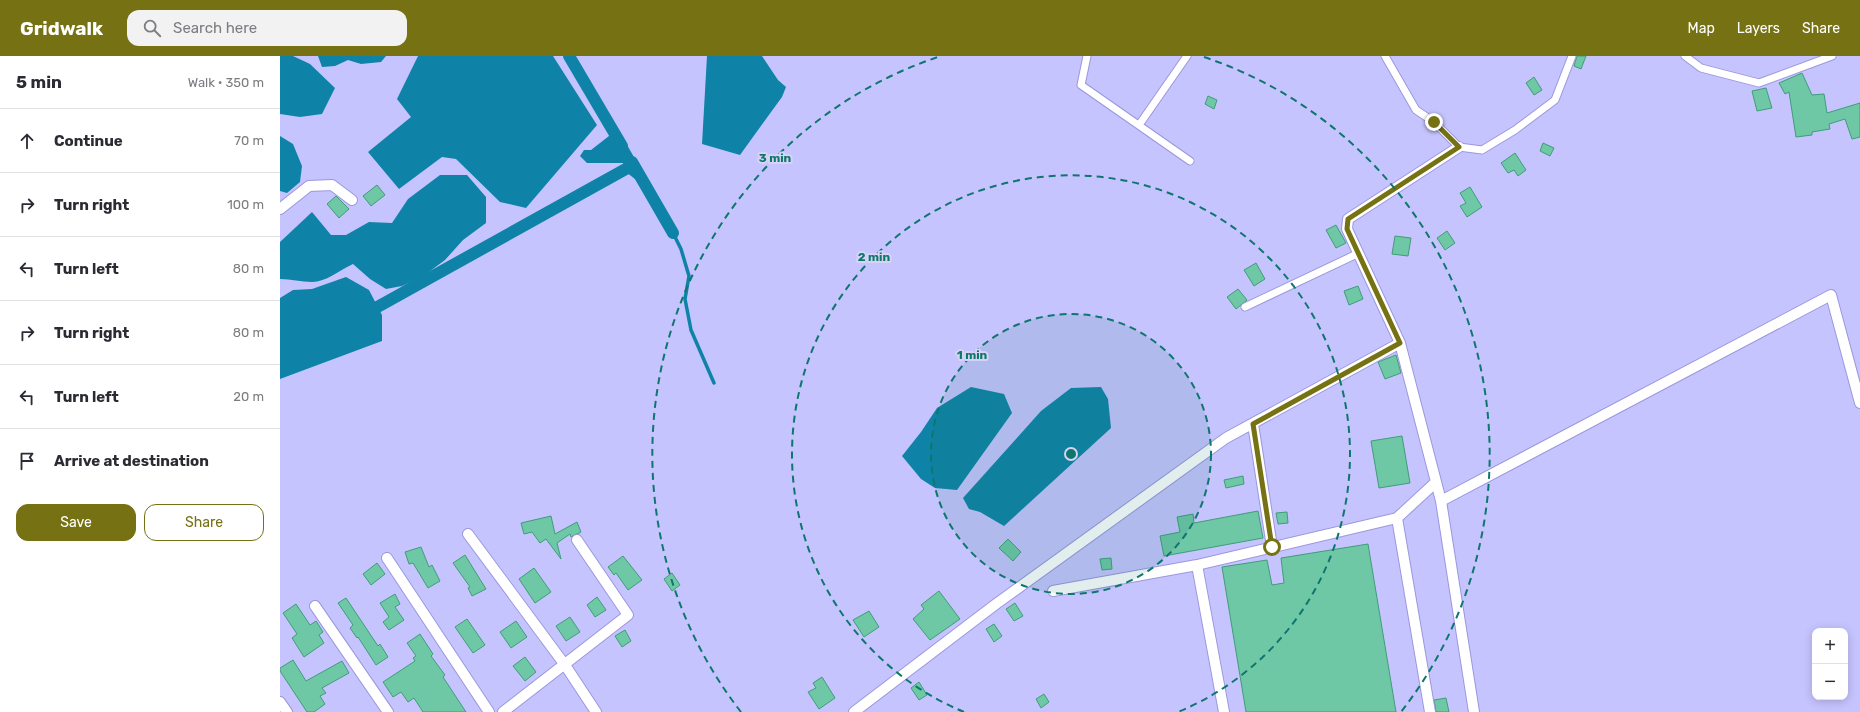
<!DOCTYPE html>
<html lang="en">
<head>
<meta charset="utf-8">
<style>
	:root { --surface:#fff; --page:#f2f2f3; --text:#2b2b33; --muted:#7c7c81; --line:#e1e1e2; --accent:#767112 }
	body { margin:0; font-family:Rubik,sans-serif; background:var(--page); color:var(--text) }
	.controls { position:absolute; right:12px; bottom:12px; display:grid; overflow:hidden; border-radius:8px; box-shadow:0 2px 10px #0003 }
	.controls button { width:36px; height:36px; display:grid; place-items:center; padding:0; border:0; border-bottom:1px solid var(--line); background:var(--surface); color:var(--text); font:20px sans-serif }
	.stop { position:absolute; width:12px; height:12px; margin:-9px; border:3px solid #767112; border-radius:50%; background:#fff }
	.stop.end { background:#767112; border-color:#fff; box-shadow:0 1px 4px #0008 }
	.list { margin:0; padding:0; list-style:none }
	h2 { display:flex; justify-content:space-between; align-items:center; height:52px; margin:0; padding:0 16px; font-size:17px }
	h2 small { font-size:13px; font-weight:400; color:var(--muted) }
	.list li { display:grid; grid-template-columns:26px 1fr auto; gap:12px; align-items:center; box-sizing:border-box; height:64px; padding:0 16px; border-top:1px solid var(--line) }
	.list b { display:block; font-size:15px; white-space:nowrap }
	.list em { font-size:13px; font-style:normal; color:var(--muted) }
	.actions { display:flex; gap:8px; padding:12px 16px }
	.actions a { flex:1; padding:9px 0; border:1px solid var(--accent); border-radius:12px; text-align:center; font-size:14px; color:var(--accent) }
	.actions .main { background:var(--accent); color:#fff }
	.icon { flex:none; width:22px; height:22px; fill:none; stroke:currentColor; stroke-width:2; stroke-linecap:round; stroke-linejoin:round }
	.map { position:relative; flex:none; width:1580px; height:656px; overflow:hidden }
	header { display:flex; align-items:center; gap:24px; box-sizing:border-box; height:56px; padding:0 20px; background:var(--accent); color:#fff }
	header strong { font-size:19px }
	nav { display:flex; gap:22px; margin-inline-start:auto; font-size:14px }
	.search { width:280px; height:36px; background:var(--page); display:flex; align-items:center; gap:10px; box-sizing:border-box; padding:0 14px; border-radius:12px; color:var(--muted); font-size:15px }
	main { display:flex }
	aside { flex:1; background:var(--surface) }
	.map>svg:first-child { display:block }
	.water { fill:#0f83a7 }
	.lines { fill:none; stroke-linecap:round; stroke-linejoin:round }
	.stream { stroke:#0f83a7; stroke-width:3.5 }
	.canal { stroke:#0f83a7; stroke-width:12 }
	.building { fill:#6ec8a5; stroke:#409c7a }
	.pedestrian-casing { stroke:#9b97de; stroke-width:9 }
	.minor-casing { stroke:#9b97de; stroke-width:12 }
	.pedestrian { stroke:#fff; stroke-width:7 }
	.minor { stroke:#fff; stroke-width:10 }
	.route { stroke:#767112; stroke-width:5 }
	.ring { fill:none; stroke:#0f766e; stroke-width:2; stroke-dasharray:7 5 }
	.centre { fill:#0f766e; stroke:#d5d4f2; stroke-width:2 }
	.ring-label { font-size:12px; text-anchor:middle; font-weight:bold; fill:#0f766e; stroke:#d5d4f2; stroke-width:4; stroke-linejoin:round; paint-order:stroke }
</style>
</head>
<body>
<header>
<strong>Gridwalk</strong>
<div class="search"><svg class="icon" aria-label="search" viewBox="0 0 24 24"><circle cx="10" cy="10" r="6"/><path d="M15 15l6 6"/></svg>Search here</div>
<nav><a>Map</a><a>Layers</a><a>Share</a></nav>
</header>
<main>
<aside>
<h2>5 min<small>Walk · 350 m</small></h2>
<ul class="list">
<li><svg class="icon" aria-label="ahead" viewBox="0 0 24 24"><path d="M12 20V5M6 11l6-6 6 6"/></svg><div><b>Continue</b></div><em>70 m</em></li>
<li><svg class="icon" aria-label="right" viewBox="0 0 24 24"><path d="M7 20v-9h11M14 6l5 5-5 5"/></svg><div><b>Turn right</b></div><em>100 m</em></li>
<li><svg class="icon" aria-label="left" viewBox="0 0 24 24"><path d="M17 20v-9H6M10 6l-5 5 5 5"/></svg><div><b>Turn left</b></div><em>80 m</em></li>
<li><svg class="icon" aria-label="right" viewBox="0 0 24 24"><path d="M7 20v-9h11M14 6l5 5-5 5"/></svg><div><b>Turn right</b></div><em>80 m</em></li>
<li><svg class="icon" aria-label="left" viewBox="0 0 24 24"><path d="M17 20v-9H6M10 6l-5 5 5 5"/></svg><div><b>Turn left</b></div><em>20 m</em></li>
<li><svg class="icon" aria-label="arrive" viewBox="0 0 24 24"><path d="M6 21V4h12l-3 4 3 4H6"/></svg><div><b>Arrive at destination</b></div></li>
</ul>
<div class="actions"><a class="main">Save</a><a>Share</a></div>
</aside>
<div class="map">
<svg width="1580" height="656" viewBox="0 0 1580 656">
	<rect width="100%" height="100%" fill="#c6c4fe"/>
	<path class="water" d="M 0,0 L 13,0 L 30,8 L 55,32 L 42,58 L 20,61 L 0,58 Z
		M 38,0 L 106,0 L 101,6 L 81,8 L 68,4 L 55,10 L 42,11 Z
		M 138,0 L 273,0 L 317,69 L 246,152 L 220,146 L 176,103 L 162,101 L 119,133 L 88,96 L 131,61 L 117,43 Z
		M 427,0 L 482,0 L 498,24 L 506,31 L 502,41 L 460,99 L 422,88 Z
		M 338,73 L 363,117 L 355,123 L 346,116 L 343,107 L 307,107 L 300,100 L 304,94 L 311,94 Z
		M 0,80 L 13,88 L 22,110 L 20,126 L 7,137 L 0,135 Z
		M 160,119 L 187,119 L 206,141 L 206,167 L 183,184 L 165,204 L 142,221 L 122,230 L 106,233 L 90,223 L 73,208 C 60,214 46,226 32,226 C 21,226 11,223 0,223 L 0,186 L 32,156 L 51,179 L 66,179 L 89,166 L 112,167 L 128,143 Z
		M 66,221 L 89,234 L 102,259 L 102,285 L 0,323 L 0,242 L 13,234 L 32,233 Z
		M 691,331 L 724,338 L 732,357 L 677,434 L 655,432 L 641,423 L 622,400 L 641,376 L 657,352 Z
		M 821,331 L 828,343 L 831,372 L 724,470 L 700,456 L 689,453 L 683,442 L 761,355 L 791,332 Z"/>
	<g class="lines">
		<path class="stream" d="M 393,177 L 401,193 L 409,220 L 405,243 L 411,274 L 434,327"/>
		<path class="canal" d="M 289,0 L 342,90
			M 352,106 L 393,177
			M 92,254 L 353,109"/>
	</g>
	<path class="building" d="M 1297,0 L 1306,0 L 1301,13 L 1294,10 Z
		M 1522,17 L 1532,39 L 1544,38 L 1547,57 L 1580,47 L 1580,81 L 1572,83 L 1565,63 L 1549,68 L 1550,73 L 1532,76 L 1532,79 L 1516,81 L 1509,36 L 1505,38 L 1499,27 Z
		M 1254,21 L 1262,34 L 1254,39 L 1246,27 Z
		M 1486,32 L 1492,52 L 1477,55 L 1472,35 Z
		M 928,40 L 937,44 L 934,53 L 925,48 Z
		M 1263,87 L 1274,92 L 1270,100 L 1260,95 Z
		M 1235,97 L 1246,114 L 1238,120 L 1234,114 L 1228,117 L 1221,107 Z
		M 97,129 L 105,139 L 91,150 L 83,140 Z
		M 1190,131 L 1202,151 L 1187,161 L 1180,150 L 1186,147 L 1180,137 Z
		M 56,140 L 69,153 L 59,162 L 47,148 Z
		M 1056,169 L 1066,187 L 1056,192 L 1046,174 Z
		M 1167,175 L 1175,187 L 1165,194 L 1157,182 Z
		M 1115,180 L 1131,182 L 1128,200 L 1112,198 Z
		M 976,207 L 985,223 L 974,230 L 964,214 Z
		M 1078,230 L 1083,243 L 1069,249 L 1064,235 Z
		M 958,233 L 967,244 L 956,253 L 947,241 Z
		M 1116,299 L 1121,317 L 1105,323 L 1098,306 Z
		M 1122,380 L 1130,427 L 1099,432 L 1091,385 Z
		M 963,420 L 964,428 L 946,432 L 944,424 Z
		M 978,455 L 983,482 L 884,500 L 880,480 L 900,476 L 897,461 L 913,458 L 914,467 Z
		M 1007,456 L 1008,467 L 998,468 L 996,457 Z
		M 271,460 L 275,478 L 297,466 L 301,476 L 291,481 L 290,478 L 277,487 L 281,503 L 266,483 L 260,487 L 252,476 L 244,478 L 241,467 Z
		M 728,483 L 741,496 L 733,505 L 719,492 Z
		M 1088,488 L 1116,656 L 966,656 L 942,511 L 987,504 L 992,529 L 1004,527 L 1001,502 Z
		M 141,491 L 149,511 L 152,509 L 160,525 L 148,532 L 133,507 L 129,508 L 125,496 Z
		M 185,499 L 206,533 L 192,540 L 188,532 L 190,531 L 173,507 Z
		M 343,500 L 362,524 L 348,534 L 336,517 L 334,519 L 328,511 Z
		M 831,502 L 832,513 L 822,514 L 820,503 Z
		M 97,507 L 105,518 L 91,529 L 83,518 Z
		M 254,512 L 271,536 L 255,547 L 239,523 Z
		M 392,517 L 400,529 L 392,535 L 384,523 Z
		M 659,535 L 680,563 L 650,584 L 633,563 L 644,553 L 641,549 Z
		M 115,538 L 120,548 L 115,551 L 124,564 L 109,574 L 103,566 L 109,561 L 100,547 Z
		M 317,541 L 326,554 L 315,561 L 307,549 Z
		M 66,542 L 98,590 L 100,588 L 108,601 L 96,609 L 78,581 L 77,582 L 70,572 L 73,569 L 58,547 Z
		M 735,547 L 743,560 L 734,565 L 726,553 Z
		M 16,548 L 30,569 L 36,565 L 43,576 L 39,579 L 44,587 L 24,601 L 12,582 L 17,578 L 3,557 Z
		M 589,555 L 599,571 L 584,581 L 573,564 Z
		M 290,561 L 300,576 L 286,585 L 276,570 Z
		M 187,563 L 205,589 L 193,597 L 175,571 Z
		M 236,565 L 247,581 L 231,592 L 220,576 Z
		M 714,568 L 722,580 L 714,586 L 706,573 Z
		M 345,574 L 351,585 L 342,591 L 335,580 Z
		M 140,578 L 153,598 L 151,600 L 165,619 L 163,621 L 186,656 L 143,656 L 134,642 L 128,646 L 121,636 L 113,641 L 103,626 L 135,605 L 133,602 L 136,600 L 127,587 Z
		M 245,601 L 256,616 L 245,625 L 233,610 Z
		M 13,604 L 26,625 L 62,605 L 69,617 L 42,632 L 46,637 L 40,640 L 45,648 L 34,656 L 27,656 L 0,615 L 0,612 Z
		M 542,621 L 555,642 L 539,653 L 528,636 L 536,632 L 533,627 Z
		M 639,626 L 647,639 L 639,644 L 631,632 Z
		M 764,638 L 769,646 L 761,652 L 756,643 Z
		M 1166,642 L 1169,656 L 1156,656 L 1154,644 Z"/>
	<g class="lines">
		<g class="pedestrian-casing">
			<path id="pedestrian" d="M 807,0 L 801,29 L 910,105
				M 1105,0 L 1136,54 L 1154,66 L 1179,91 L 1202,94 L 1235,74 L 1275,44 L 1292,0
				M 1405,0 L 1421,12 L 1479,27 L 1552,0
				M 859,69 L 907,0
				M 965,251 L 1079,197"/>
		</g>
		<g class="minor-casing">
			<path id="minor" d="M 0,153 L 29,130 L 52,129 L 72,144
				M 1120,287 L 1067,173 L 1068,163 L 1179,91
				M 973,368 L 992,491
				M 1117,462 L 1150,656
				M 188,478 L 285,609 L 316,656
				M 107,502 L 209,656
				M 917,509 L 944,656
				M 773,535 L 917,509 L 1117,462 L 1155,427
				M 35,550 L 108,656
				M 0,646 L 7,656
				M 223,656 L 348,559 L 297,484
				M 574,656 L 716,548 L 946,382 L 1120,287 L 1161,445
				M 1194,656 L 1161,445 L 1551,239 L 1580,347"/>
		</g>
		<use href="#pedestrian" class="pedestrian"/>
		<use href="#minor" class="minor"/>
	</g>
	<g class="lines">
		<path class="route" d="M 992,491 L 973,368 L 1120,287 L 1067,173 L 1068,163 L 1179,91 L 1154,66"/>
	</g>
	<circle cx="791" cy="398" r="140" fill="#0f766e" fill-opacity=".12"/>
	<g class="ring">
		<circle cx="791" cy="398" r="140"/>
		<path d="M684 656A279 279 0 1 1 898 656"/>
		<path d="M461 656A419 419 0 0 1 658 1M924 1A419 419 0 0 1 1121 656"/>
	</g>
	<circle cx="791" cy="398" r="6" class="centre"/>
	<g class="ring-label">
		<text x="495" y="106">3 min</text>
		<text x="594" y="205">2 min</text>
		<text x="692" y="303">1 min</text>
	</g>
</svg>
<div class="controls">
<button>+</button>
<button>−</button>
</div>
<div class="stop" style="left:992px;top:491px"></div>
<div class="stop end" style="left:1154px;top:66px"></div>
</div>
</main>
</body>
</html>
